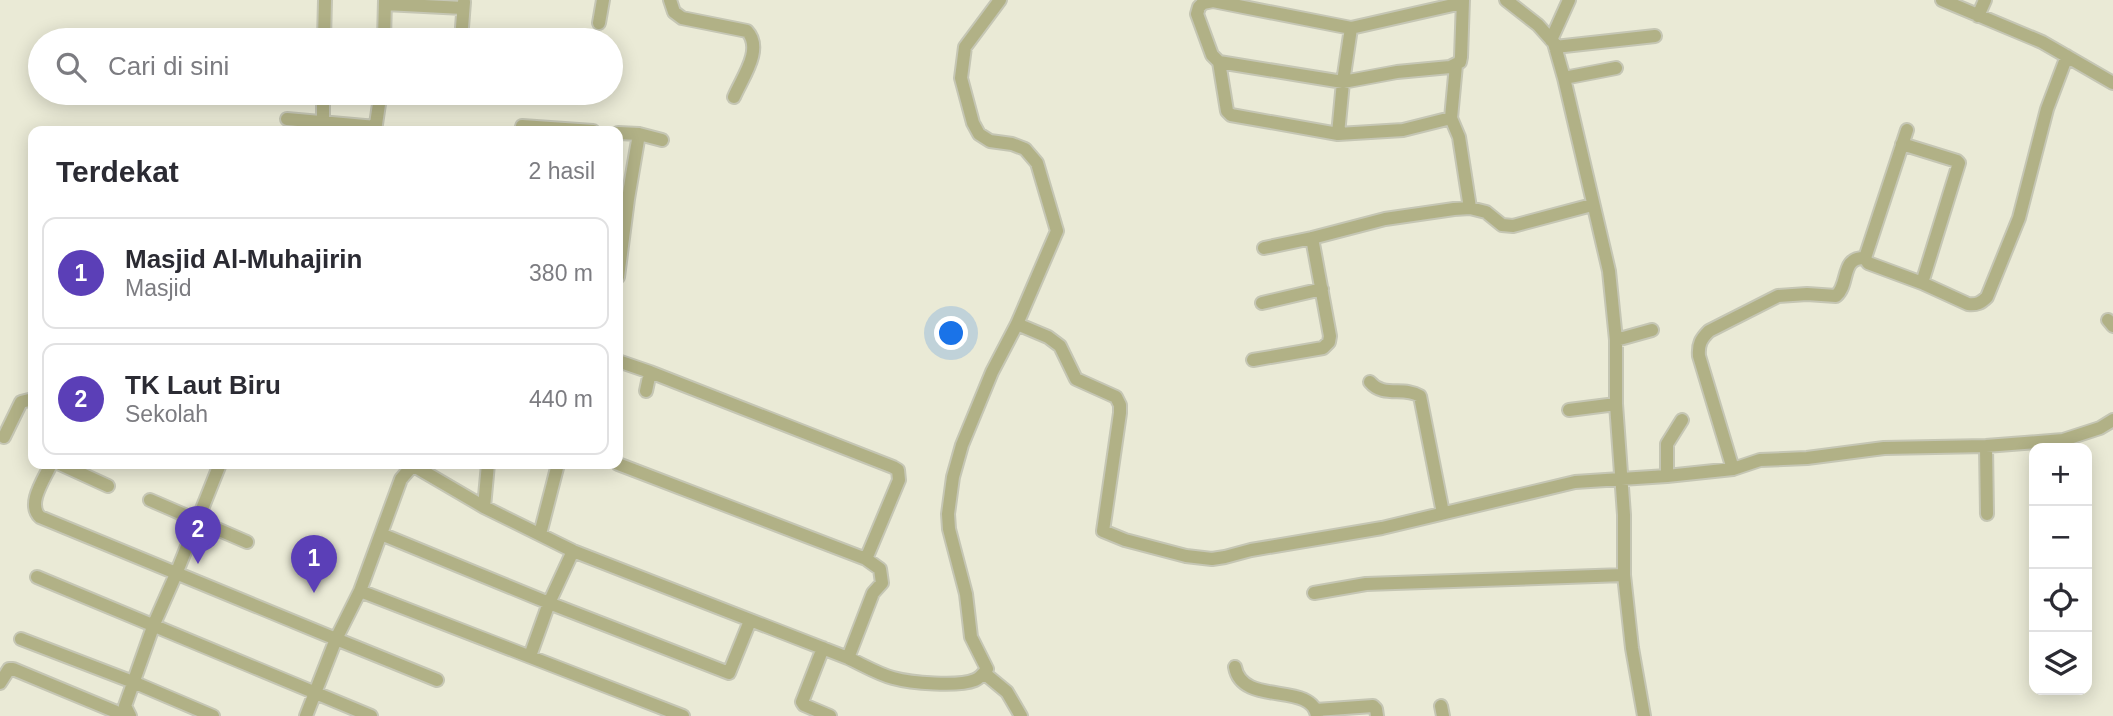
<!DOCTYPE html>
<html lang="id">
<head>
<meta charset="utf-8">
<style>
	:root { --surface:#fff; --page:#f7f7f7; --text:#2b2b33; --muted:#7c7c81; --line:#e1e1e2; --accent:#5b3fb7 }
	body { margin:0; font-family:Arial,sans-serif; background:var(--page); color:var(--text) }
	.controls { position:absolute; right:21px; bottom:21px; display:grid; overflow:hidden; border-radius:14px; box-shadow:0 4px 18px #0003 }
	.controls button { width:63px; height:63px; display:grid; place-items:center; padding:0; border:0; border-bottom:2px solid var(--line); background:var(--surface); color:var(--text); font:35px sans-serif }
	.you { position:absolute; left:952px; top:334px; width:24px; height:24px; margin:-18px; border:5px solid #fff; border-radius:50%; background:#1a73e8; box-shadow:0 0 0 10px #1a73e833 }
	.badge { display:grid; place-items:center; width:46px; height:46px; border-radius:50%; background:var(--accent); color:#fff; font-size:23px; font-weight:700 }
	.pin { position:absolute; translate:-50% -58px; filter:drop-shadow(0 2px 4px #0008) }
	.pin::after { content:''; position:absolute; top:37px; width:24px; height:21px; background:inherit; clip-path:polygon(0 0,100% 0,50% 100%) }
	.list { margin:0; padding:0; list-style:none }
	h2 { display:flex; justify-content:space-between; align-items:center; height:91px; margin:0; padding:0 28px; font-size:30px }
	h2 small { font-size:23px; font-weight:400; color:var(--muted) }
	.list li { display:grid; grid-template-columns:46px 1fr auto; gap:21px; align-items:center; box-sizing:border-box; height:112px; margin:0 14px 14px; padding:0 14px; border:2px solid var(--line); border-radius:14px }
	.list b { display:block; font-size:26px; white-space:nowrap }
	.list p { margin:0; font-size:23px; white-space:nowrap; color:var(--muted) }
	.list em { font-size:23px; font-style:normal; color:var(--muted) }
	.icon { flex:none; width:38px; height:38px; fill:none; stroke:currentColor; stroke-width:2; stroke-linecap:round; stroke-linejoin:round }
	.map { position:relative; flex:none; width:2113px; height:716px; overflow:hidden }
	.search { position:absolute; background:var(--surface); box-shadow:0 4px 18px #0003; left:28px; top:28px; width:595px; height:77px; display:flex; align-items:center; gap:18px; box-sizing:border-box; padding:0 24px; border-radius:38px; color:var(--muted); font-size:26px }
	.panel { position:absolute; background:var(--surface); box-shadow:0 4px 18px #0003; left:28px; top:126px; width:595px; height:343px; border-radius:14px }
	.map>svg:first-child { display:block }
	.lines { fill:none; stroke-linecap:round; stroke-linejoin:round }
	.street-casing { stroke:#c5c6b4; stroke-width:16 }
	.street { stroke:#b1b186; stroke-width:12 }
</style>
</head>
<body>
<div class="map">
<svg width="2113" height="716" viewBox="0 0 2113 716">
	<rect width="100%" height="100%" fill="#eaead6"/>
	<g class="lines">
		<g class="street-casing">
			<path id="street" d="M 670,0 L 674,12 L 682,18 L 747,31 C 764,49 742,78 734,97
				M 1506,0 L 1538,25 L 1554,43 L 1564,78 L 1609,271 L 1616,340 L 1616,404 L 1624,515 L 1624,575 L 1632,648 L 1644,716
				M 1942,0 L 2042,42 L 2113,83
				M 385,4 L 463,8
				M 1978,16 L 1985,0
				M 599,23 L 603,0
				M 1351,28 L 1213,1 L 1203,3 L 1199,7 L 1197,14 L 1212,55 L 1219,62 L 1227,111 L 1231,115 L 1338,134 L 1403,130 L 1451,118
				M 324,40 L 325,0
				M 384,40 L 385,0
				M 461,40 L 464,2
				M 1551,40 L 1569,0
				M 1555,47 L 1655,36
				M 1219,62 L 1343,82 L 1397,72 L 1450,67 L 1460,62 L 1461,57 L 1463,0
				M 1456,65 L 1451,118 L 1459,137 L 1470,208
				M 1564,78 L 1616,68
				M 287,119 L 376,127
				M 323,122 L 323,93
				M 522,126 L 593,131
				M 1907,130 L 1865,258 L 1868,263 L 1922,283 L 1968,304 C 1977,305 1981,303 1987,297 L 2019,218 L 2047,109 L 2067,56
				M 375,131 L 379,104
				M 618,133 L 639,134 L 662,140
				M 1338,134 L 1343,82 L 1351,28 L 1462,3
				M 1902,144 L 1957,161 L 1959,163 L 1922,283
				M 1264,248 L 1312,238 L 1385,219 L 1454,209 L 1470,208 L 1486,212 L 1502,225 L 1513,226 L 1592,205
				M 618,277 L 628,199 L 639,134
				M 1262,303 L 1322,289
				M 2108,320 L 2113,326
				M 1017,324 L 1048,337 L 1060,346 L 1076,379 L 1116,397 L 1120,405 L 1120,413 L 1103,531 L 1125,540 L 1186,556 L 1212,559 L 1225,557 L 1251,550 L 1382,528 L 1575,482 L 1667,476 L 1733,469 L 1760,460 L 1807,458 L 1884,448 L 1986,446 L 2063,440 L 2100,428 L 2113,420
				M 1616,340 L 1652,330
				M 1253,360 L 1323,348 L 1329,342 L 1330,336 L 1312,238
				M 618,361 L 650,372 L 646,391
				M 650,372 L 893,467 L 898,470 L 899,480 L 866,559
				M 1370,382 C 1383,398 1404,386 1420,396 L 1443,513
				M 1569,410 L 1616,404
				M 4,437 L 21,402 L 33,399
				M 1986,446 L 1987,514
				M 51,464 C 45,478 26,504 40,517 L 336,639 L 360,591 L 401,479 L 414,464
				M 60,464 L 108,486
				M 618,464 L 866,559 L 880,569 L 882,583 L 873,593 L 848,658
				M 414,466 L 484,507 L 573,551 L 848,658 C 863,665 878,674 893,678 C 911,683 958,687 975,680 C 980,678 984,673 987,669 L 971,637 L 966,594 L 949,529 L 948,514 L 953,477 L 962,445 L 992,372 L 1017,324 L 1057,231 L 1037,163 L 1025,149 L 1012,144 L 990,141 L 979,134 L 973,123 L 961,78 L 965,47 L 1000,0
				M 1733,469 L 1699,356 C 1698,344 1701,339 1709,331 L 1778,296 L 1807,294 L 1836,296 C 1850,284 1840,257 1865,258
				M 1667,476 L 1667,444 L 1682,420
				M 150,500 L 247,542
				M 484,507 L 488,464
				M 381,534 L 549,603 L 729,673 L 750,621
				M 540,534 L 558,464
				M 37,577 L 371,716
				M 360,591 L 683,716
				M 1314,593 L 1366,584 L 1624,575
				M 21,639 L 133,682 L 213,716
				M 823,648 L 802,702 L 804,705 L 830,716
				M 530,656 L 549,603 L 573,551
				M 1235,667 C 1242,707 1312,681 1317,716
				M 984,673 L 1007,692 L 1021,716
				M 0,683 L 9,669 L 13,669 L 126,716
				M 1441,706 L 1443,716
				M 1316,710 L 1373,706 L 1376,709 L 1377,716
				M 130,716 L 125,706 L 154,624 L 176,574 L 220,464
				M 306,716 L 336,639 L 437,680"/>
		</g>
		<use href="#street" class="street"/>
	</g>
</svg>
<div class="controls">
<button>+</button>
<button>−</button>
<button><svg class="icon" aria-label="locate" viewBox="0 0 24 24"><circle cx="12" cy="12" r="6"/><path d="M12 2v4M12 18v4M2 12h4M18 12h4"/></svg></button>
<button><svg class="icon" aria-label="layers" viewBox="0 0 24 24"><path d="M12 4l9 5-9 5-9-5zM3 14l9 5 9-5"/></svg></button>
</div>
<div class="you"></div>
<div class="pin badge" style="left:314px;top:593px">1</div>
<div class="pin badge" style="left:198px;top:564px">2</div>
<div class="search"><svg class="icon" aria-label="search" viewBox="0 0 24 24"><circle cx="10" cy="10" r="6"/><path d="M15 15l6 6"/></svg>Cari di sini</div>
<section class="panel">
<h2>Terdekat<small>2 hasil</small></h2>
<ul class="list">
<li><span class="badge">1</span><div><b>Masjid Al-Muhajirin</b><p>Masjid</p></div><em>380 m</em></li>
<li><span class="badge">2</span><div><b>TK Laut Biru</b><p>Sekolah</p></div><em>440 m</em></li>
</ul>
</section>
</div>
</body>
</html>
